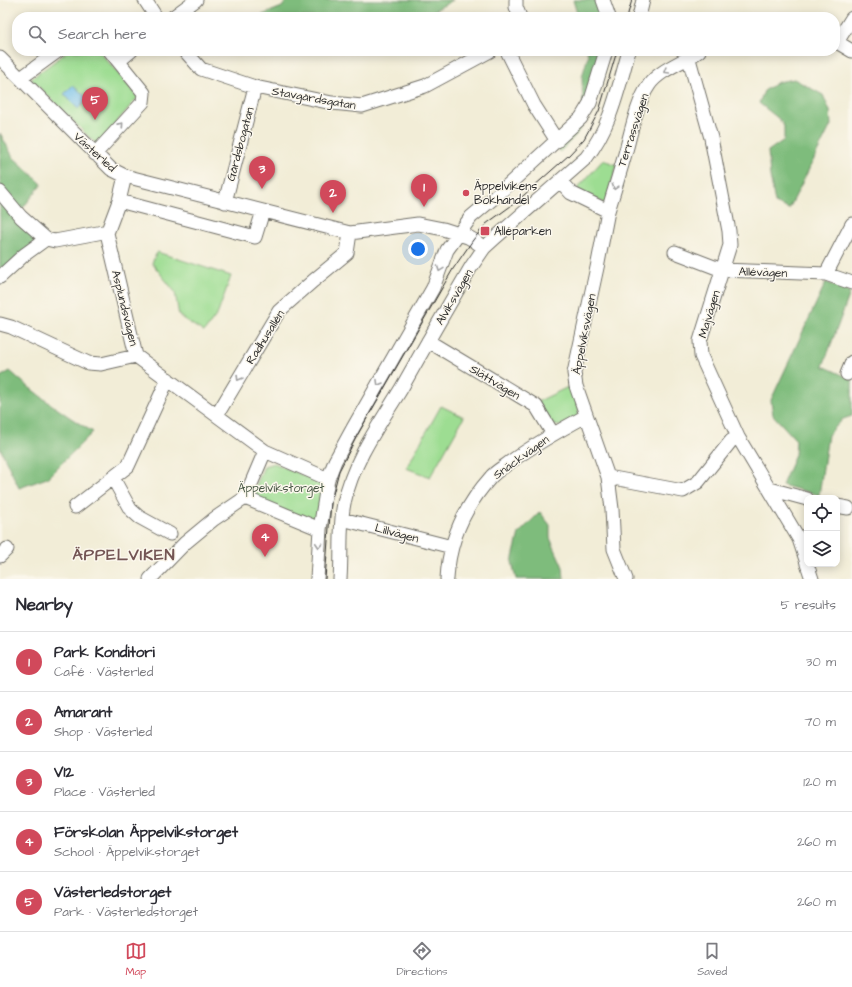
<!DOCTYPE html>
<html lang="en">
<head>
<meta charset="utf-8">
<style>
	:root { --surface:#fff; --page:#f7f7f7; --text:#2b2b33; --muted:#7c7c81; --line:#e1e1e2; --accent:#d1495b }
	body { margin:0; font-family:"Architects Daughter",sans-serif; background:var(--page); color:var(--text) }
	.controls { position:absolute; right:12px; bottom:12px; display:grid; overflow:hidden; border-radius:8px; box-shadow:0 2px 10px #0003 }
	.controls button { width:36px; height:36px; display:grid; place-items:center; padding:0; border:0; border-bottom:1px solid var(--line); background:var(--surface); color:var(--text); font:20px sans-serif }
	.you { position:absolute; left:418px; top:249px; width:14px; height:14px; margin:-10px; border:3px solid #fff; border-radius:50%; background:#1a73e8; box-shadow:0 0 0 6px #1a73e833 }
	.badge { display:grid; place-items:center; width:26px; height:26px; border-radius:50%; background:var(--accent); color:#fff; font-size:13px; font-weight:700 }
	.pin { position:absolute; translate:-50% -33px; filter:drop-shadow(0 1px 2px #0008) }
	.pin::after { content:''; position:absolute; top:21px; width:14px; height:12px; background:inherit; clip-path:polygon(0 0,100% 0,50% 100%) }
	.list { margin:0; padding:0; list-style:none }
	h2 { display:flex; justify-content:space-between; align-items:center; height:52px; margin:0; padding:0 16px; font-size:17px }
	h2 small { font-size:13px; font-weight:400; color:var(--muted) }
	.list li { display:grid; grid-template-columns:26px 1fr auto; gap:12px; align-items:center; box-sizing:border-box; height:60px; padding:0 16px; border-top:1px solid var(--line) }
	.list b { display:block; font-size:15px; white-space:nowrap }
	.list p { margin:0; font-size:13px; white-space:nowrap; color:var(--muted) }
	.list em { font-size:13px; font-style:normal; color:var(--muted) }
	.icon { flex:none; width:22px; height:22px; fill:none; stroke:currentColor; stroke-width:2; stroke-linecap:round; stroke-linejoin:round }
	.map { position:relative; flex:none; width:852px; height:579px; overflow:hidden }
	.search { position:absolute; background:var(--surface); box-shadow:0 2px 10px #0003; left:12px; right:12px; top:12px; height:44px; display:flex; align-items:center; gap:10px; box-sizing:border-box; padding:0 14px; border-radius:16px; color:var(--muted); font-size:15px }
	.sheet { height:352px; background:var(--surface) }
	nav { display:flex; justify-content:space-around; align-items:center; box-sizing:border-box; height:56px; border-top:1px solid var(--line); background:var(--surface); font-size:11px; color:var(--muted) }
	nav a { display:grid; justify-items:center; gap:2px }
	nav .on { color:var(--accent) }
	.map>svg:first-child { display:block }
	.green { fill:#9ddd92; stroke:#64845e }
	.forest { fill:#7ebc7c; stroke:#547454 }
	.water { fill:#6fbee9; stroke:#4d748a }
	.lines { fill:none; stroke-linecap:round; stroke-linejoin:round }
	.minor-casing { stroke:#716f67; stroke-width:15 }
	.minor { stroke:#fff; stroke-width:13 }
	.tram { stroke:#2b2b2b; stroke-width:1 }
	.oneway { stroke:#a0a0a0 }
	.poi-dot { fill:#d1495b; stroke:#fbf7ec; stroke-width:1.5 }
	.labels { text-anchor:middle; stroke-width:3; stroke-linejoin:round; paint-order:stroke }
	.street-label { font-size:12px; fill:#2b2b2b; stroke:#fbf7ec }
	.poi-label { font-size:12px; fill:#2b2b2b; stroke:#fbf7ec; text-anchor:start }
	.park-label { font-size:12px; fill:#485845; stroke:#fbf7ec }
	.district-label { font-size:16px; font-weight:bold; letter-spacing:1px; fill:#745554; stroke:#fbf7ec }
</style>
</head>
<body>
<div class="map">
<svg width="852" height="579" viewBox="0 0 852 579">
	<rect width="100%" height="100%" fill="#fbf7ec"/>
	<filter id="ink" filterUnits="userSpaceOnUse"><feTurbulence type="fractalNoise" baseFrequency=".025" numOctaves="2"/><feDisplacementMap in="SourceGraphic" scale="8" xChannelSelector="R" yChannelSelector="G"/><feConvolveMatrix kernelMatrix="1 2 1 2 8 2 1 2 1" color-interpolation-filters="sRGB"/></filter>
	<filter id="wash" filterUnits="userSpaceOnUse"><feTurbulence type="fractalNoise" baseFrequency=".012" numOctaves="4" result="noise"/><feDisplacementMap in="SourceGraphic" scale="16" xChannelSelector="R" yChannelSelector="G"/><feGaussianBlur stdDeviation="0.9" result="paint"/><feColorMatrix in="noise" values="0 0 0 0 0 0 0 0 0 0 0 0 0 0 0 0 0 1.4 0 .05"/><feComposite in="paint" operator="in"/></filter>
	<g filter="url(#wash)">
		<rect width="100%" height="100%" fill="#f2edd7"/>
		<path class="green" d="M 68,51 L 99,51 L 138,97 L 97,145 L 31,79 Z
			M 584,123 L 576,135 L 560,152 L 557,148 Z
			M 603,160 L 617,165 L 605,204 L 577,189 Z
			M 157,252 L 231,276 L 218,313 L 204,332 L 179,316 L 175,292 L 152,263 Z
			M 570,386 L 579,408 L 578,417 L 560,426 L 553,425 L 537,402 Z
			M 441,406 L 464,417 L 430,477 L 406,468 Z
			M 274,463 L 324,484 L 318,524 L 259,500 L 254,491 L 264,466 Z"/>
		<path class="forest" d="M 287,0 L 453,0 L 423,17 L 257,17 L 282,7 Z
			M 573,0 L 597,0 L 603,17 L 578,17 Z
			M 587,51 L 600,51 L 583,108 L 582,77 L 588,56 Z
			M 794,79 L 823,95 L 830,111 L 831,125 L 789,209 L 775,203 L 770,176 L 768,151 L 784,140 L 784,126 L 779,119 L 759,103 L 764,91 L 778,82 Z
			M 0,133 L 13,157 L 42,184 L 21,210 L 38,240 L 0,273 Z
			M 826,282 L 850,293 L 823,366 L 847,377 L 852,365 L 852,416 L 843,419 L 828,435 L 819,495 L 782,485 L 795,455 L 796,440 L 773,415 L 771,400 Z
			M 10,371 C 36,394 63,414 93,432 L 47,478 L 19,488 L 0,448 L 0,377 Z
			M 540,512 L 550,525 L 550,538 L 563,567 L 564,579 L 516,579 L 512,562 L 519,533 Z"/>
		<path class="water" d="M 73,85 L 88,99 L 78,109 L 64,94 Z"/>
	</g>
	<g filter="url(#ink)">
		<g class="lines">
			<g class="minor-casing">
				<path id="minor" d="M 145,0 L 156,17
					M 516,0 L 516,7 L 520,17
					M 603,0 L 609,17
					M 173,17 L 196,0
					M 639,17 L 643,0
					M 835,41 L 852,51
					M 837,42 L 852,18
					M 185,51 L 201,69 L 255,87 L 332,103 L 362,106 L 425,86 L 490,51
					M 507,51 L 534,105 L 557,141
					M 0,58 L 111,169 L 125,176 L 350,233 L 418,224 L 443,229 L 468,237 L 475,241 L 484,248
					M 119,61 L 131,51
					M 21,78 L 58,51
					M 95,154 L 143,102 L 144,93 L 110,51
					M 125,176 L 119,201 L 107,233 L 136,356 L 265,451 L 328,479
					M 560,181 L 571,193 L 608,211 L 598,263 L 574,373 L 576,386 L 608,477 L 612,509 L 614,549 L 626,579
					M 0,192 L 21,217 L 46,239
					M 119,201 L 255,237 L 263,211
					M 225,202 L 255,87
					M 608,211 C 615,188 622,166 628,143 C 633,124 638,101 649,85 C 659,70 684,62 699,51
					M 675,252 L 722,270 L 826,274 L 852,283
					M 826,274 L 852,224
					M 0,277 L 24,255 L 46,239 L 55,241 L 103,232 L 107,233
					M 0,324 L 11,327 L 88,363 L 101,364 L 136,356
					M 428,341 L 536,406 L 553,434
					M 847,374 L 852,362
					M 217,415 L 279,311 L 313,281 L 347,253 L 350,233
					M 738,437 L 799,539 L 807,563
					M 608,477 L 683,491 L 698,482 L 731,441 L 738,437 L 701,356 L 700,341 L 730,245 L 729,231 L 711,138 L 689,59
					M 113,478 L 130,509 L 139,517 L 170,534
					M 770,489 L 807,499
					M 245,498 L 320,529
					M 837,506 L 848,508
					M 75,507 L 128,466 L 168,379
					M 342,519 L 452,547
					M 0,556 L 7,549
					M 807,564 L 812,579
					M 150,579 L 185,543 L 214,519 L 245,498 L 265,451
					M 317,579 L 320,529 L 328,479 L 335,461 L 353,428 L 433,288 L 447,250 L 471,217 L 496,196 L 581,118 L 590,103 L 606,51
					M 340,579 C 342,554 339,528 344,503 C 353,461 379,425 401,389 C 424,348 447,308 471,267 L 484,248 L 495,238 L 586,158 C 611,126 618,89 629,51
					M 447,579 C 449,540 465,506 491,477 C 496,471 504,467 510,462 C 534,445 560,430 586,416"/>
			</g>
			<use href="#minor" class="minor"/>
			<path class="tram" d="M 627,17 L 632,0
				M 325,579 L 331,502 L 339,471 L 358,434 L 453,269 L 473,240 L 486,224 L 515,203 L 569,155 L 584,139 L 599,111 L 617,51"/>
		</g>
		<defs><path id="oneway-chevron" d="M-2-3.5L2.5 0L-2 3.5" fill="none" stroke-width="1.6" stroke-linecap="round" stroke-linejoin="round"/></defs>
		<g class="oneway">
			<use href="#oneway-chevron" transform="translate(666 71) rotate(149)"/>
			<use href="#oneway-chevron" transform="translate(121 125) rotate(-48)"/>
			<use href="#oneway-chevron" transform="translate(615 187) rotate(107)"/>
			<use href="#oneway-chevron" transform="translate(440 269) rotate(110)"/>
			<use href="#oneway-chevron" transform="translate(239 378) rotate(121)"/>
			<use href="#oneway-chevron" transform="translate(379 383) rotate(120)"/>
			<use href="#oneway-chevron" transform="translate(319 545) rotate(94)"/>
		</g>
	</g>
	<g class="poi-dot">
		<circle cx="466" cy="193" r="4"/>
		<rect x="480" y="226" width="10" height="10" rx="2"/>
	</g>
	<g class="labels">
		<g class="street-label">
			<text transform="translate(314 98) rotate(10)" y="4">Stavgårdsgatan</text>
			<text transform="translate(633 130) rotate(-72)" y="4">Terrassvägen</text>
			<text transform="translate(240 144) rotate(-75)" y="4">Gårdsbogatan</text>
			<text transform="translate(95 152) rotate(42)" y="4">Västerled</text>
			<text transform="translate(763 272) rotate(2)" y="4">Allévägen</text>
			<text transform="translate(454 297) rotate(-60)" y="4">Alviksvägen</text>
			<text transform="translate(125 308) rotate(76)" y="4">Asplundsvägen</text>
			<text transform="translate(709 314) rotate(-73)" y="4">Majvägen</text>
			<text transform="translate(584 334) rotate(-79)" y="4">Äppelviksvägen</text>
			<text transform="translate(265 337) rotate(-58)" y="4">Radhusallén</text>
			<text transform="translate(495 382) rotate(31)" y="4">Slättvägen</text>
			<text transform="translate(521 457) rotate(-36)" y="4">Snäckvägen</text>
			<text transform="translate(397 533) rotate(15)" y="4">Lillvägen</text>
		</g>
		<g class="poi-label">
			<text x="474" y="190">Äppelvikens<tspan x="474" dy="14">Bokhandel</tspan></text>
			<text x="494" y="235">Alléparken</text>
		</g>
		<g class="park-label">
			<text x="281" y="492">Äppelvikstorget</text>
		</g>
		<g class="district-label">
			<text x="124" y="560">ÄPPELVIKEN</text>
		</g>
	</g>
</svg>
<div class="controls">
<button><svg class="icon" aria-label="locate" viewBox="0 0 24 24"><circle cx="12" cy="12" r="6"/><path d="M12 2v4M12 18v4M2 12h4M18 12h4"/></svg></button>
<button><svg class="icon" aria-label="layers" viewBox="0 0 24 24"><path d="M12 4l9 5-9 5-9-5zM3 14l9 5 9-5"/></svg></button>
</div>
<div class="you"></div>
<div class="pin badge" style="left:424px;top:207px">1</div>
<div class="pin badge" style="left:333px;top:213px">2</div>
<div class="pin badge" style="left:262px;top:189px">3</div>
<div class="pin badge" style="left:265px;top:557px">4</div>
<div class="pin badge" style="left:95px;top:120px">5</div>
<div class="search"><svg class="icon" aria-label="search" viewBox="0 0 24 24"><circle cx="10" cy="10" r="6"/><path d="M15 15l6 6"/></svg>Search here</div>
</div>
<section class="sheet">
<h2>Nearby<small>5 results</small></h2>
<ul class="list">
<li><span class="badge">1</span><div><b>Park Konditori</b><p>Café · Västerled</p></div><em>30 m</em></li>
<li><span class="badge">2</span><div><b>Amarant</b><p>Shop · Västerled</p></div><em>70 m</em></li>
<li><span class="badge">3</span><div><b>V12</b><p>Place · Västerled</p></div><em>120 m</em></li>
<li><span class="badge">4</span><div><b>Förskolan Äppelvikstorget</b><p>School · Äppelvikstorget</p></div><em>260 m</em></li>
<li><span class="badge">5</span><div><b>Västerledstorget</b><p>Park · Västerledstorget</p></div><em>260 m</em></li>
</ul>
</section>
<nav>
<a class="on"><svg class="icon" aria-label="map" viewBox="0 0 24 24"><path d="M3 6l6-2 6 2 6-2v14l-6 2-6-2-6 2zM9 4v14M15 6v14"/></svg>Map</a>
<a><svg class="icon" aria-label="directions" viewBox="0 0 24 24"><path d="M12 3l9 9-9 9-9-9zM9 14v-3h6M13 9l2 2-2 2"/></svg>Directions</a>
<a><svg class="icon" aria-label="saved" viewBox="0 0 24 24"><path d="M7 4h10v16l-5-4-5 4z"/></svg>Saved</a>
</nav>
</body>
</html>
